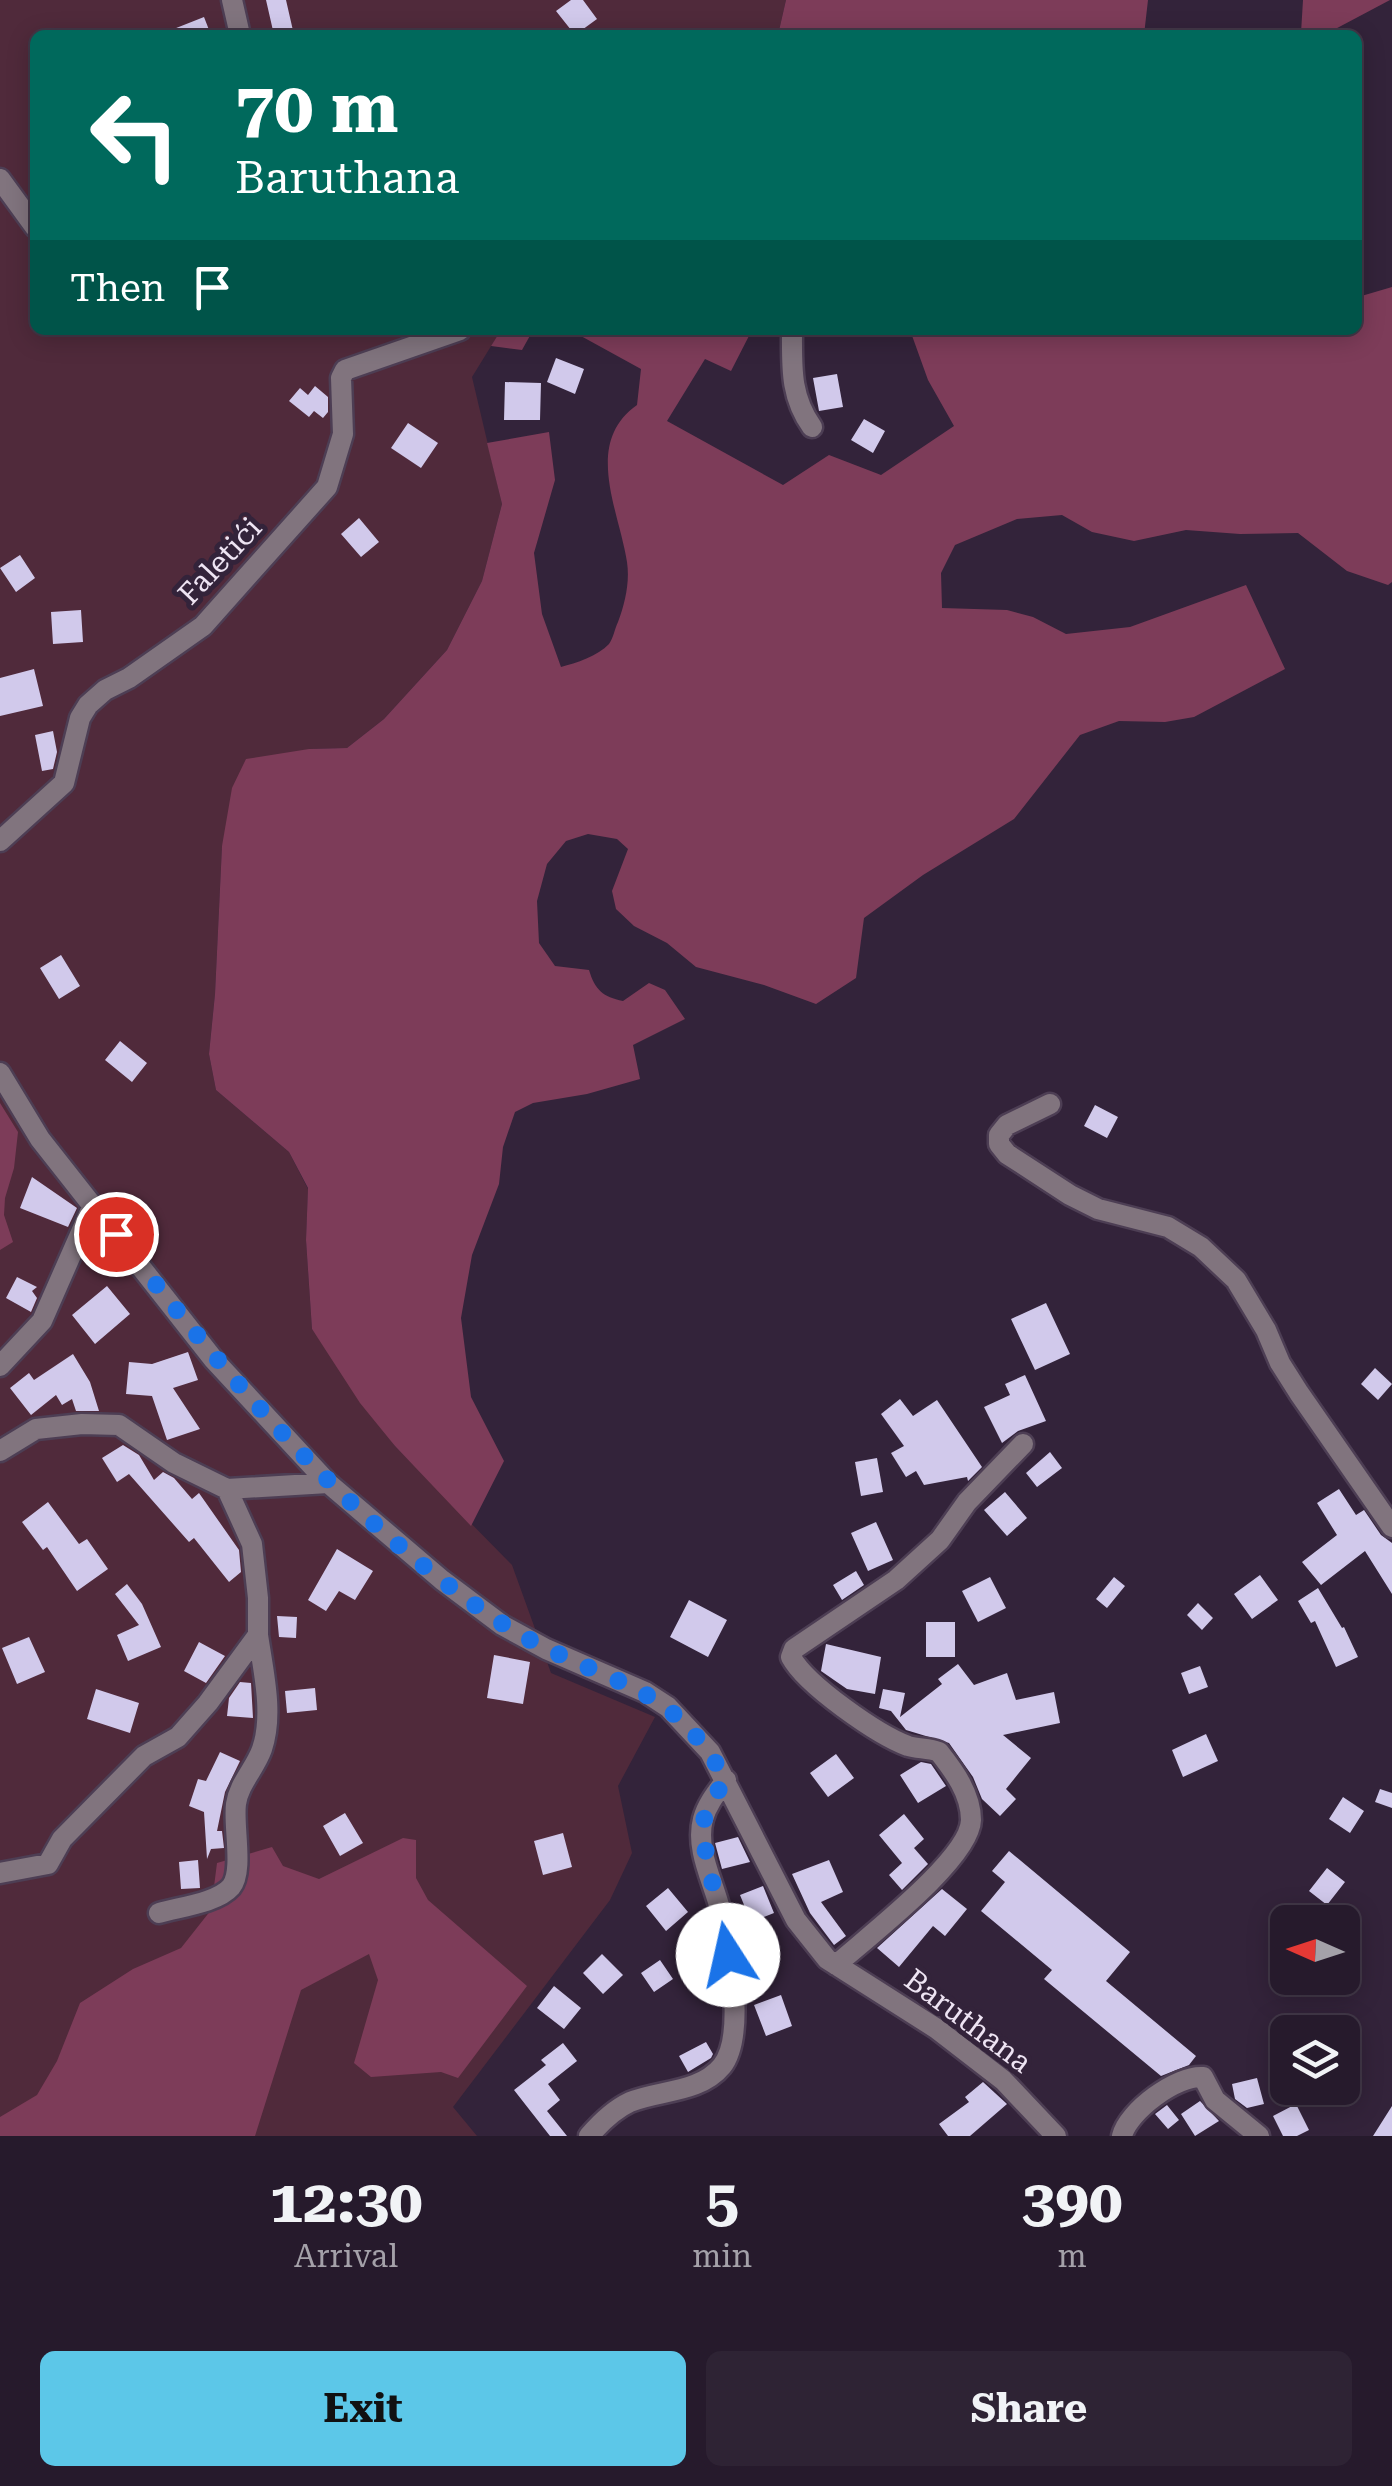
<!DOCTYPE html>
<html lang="en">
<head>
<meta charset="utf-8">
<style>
	:root { --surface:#261a2c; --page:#2e2334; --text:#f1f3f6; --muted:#a4a1a9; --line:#423848; --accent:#5cc7e8 }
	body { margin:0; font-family:"Roboto Serif",serif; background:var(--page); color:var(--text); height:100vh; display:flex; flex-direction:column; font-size:38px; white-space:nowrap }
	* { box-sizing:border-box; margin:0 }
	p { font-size:32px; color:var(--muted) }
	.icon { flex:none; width:55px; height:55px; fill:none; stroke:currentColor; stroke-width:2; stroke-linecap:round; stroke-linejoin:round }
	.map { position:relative; height:2136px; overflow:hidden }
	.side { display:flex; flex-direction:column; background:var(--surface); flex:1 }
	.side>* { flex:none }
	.top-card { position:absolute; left:30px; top:30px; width:1332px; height:305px; border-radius:15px; box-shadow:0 5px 25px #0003,0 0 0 2px var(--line); background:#00695c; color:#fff; overflow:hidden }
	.needle { width:65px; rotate:273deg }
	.tools { position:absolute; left:1270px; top:1905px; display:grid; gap:20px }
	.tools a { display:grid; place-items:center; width:90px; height:90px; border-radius:15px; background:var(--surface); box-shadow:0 5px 25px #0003,0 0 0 2px var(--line); font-size:50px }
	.pin { position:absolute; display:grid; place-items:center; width:85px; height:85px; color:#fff; margin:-42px; border:5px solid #fff; border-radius:50%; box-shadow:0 2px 10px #0007 }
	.me { position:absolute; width:110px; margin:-55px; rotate:350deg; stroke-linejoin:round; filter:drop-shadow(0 0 8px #0008) }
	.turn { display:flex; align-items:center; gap:35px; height:210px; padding:0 40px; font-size:45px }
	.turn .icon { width:130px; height:130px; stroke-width:2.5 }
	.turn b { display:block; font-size:70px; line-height:85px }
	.then { display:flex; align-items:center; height:95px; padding:0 40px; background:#0003; gap:20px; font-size:38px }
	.eta { display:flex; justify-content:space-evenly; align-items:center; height:170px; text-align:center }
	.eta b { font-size:60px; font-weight:700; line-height:70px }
	.button { display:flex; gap:20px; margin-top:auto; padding:20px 40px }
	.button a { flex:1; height:115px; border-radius:15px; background:var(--accent); color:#111; font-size:40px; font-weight:700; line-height:115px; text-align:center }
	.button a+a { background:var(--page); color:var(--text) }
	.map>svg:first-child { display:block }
	.green { fill:#502a3b }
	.forest { fill:#7d3c59 }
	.building { fill:#d1c9eb }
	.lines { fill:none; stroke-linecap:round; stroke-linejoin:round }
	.minor-casing { stroke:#4d3e54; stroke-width:25 }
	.minor { stroke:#81747e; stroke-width:20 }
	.route { stroke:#1a73e8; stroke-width:18; stroke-dasharray:0 32.4 }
	.labels { text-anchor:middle; stroke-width:10; stroke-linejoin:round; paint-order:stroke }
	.street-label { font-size:30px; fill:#eee4f3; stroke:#33233a }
</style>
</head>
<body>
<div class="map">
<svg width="1392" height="2136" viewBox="0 0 1392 2136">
	<rect width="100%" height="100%" fill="#33233a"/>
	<!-- green -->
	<path class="green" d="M0,0H786L778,35H35V330H501L472,377L502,504L482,581L447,650L384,719L347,748L309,749L222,846L215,994L209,1054L216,1090L289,1152L308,1189L306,1240L312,1329L395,1446L512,1565L551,1673L655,1717L618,1786L632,1853L610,1900L453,2107L477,2136H0Z"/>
	<!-- forest -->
	<path class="forest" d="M786,0H1148L1144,35H778Z
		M1303,0H1390L1324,35L1301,33Z
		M1392,287V582L1388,585L1347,571L1298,533L1240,534L1186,530L1134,541L1092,532L1062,515L1017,519L955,545L941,573L942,608L1007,610L1033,617L1066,634L1130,627L1246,585L1285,669L1194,717L1165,722L1119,721L1080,735L1014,819L923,875L864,918L856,978L816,1004L764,985L696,967L667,943L634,926L616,909L612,891L628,849L617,839L588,834L566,841L547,864L537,901L539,943L555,966L589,970C595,990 603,997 623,1001L649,983L665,990L685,1019L633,1045L640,1079L587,1094L533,1103L515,1112L503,1147L499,1184L472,1255L461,1318L471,1397L504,1461L471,1526L395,1446L360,1403L312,1329L306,1240L308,1188L289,1152L216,1090L209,1054L215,994L222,846L232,788L246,759L309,749L347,748L384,719L447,650L482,581L502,504L487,443L549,432L555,480L534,553L542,614L561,667C576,663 598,656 609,644C613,639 615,628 618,622C625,604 630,582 627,562C619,510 583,443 637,405L641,369L570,330H752L731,371L705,359L667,421L783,485L829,455L881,475L954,426L928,380L910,330H1358V297Z
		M501,330H550L532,332L522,350L491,346Z
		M0,1103L18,1132L14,1168L5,1198L4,1215L13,1242L0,1250Z
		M403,1838L416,1840V1878L428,1900L527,1986L458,2078L441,2072L371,2077L354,2063L378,1980L369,1954L301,1990L255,2136H0V2117L37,2095L57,2061L80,2003L133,1969L181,1948L211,1910L217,1863L272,1847L283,1866L319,1879Z"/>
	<!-- building -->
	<path class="building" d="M266,0H286L294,35H274Z
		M571,0H583L597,19L575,35L556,11Z
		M204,17L211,35H161V34Z
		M556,358L584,369L575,394L547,382Z
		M837,374L843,407L819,411L813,378Z
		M505,382L541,383L540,420H504Z
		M315,386L328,397V412L323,418L314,411L309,417L289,401L300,388L308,395Z
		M864,419L885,431L873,453L851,440Z
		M408,423L438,443L421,468L391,448Z
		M359,518L379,542L361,557L341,534Z
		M20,555L35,578L16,592L0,568Z
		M81,610L83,642L53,644L51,612Z
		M34,669L43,706L0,716V678Z
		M53,731L57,752L53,769L42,771L35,735Z
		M61,955L80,986L59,999L40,968Z
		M120,1041L147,1063L132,1082L105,1060Z
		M1095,1105L1118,1117L1107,1138L1084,1126Z
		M32,1177L77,1208L68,1227L20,1208Z
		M17,1277L37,1287L32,1291L37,1298L31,1312L6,1298Z
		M107,1286L130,1314L95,1344L72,1315Z
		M1046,1303L1070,1354L1035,1370L1011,1319Z
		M188,1352L198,1380L173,1388L200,1429L167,1440L152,1396L126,1394L129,1362L152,1364Z
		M73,1354L90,1382L99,1411H76L72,1399L62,1405L56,1395L31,1415L10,1388L29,1373L34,1380Z
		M1375,1368L1392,1384L1378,1400L1361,1384Z
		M1025,1375L1046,1421L1018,1431L1002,1443L984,1407L1010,1395L1005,1384Z
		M900,1399L913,1416L937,1400L982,1467L968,1481L967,1477L924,1485L916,1471L906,1477L891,1453L904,1446L881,1414Z
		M123,1445L139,1455L154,1480L163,1472L174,1478L192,1499L199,1493L239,1550L241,1572L229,1582L194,1538L189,1542L129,1474L117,1482L102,1458Z
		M1050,1452L1062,1468L1037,1487L1026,1473Z
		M877,1458L883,1492L861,1496L855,1462Z
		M1339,1489L1356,1515L1364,1510L1381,1535L1392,1543V1594L1365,1551L1321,1585L1302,1562L1337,1535L1317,1503Z
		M1005,1492L1027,1518L1007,1536L984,1510Z
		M48,1502L79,1544L87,1539L108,1569L77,1591L47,1547L43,1550L22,1522Z
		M876,1522L893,1560L868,1571L851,1533Z
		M337,1549L373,1571L355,1600L339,1591L326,1611L308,1600Z
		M856,1571L864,1585L842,1600L833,1585Z
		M1260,1575L1278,1600L1252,1619L1234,1594Z
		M990,1577L1006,1608L978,1622L962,1591Z
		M1114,1577L1125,1586L1107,1608L1096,1599Z
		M127,1584L142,1604L161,1647L128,1661L117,1635L139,1625L115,1594Z
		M1318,1588L1342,1628L1344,1627L1358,1657L1336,1667L1315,1621L1311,1623L1298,1601Z
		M689,1600L727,1620L708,1657L670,1637Z
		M1198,1603L1213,1618L1202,1630L1187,1615Z
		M277,1616L297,1617L296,1638L279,1637Z
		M926,1622H955V1657H926Z
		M29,1637L45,1672L17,1684L2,1648Z
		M199,1642L225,1656L206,1683L184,1671Z
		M826,1644L881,1657L875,1694L847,1689L821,1671Z
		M494,1655L530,1662L523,1704L487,1698Z
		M958,1664L974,1685L1007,1673L1016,1700L1054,1692L1060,1723L1003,1735L1031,1758L1006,1789L1016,1799L1000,1816L982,1799L973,1777L949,1743L906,1730L891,1711L879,1708L883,1689L905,1693L900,1717L942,1684L938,1679Z
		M1200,1666L1208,1687L1189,1694L1181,1673Z
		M240,1682L251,1683L253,1718L227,1716L229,1698Z
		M315,1688L317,1710L287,1713L285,1691Z
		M96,1689L139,1703L130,1733L87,1719Z
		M1206,1734L1218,1761L1183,1777L1172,1750Z
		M220,1752L240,1761L225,1792L217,1831H222L224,1848L211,1849L207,1859L204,1812L189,1806L198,1779L206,1781Z
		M836,1754L854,1778L828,1797L810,1773Z
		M921,1762L931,1764L946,1786L918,1803L900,1775Z
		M1380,1789L1392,1793V1808L1375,1802Z
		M1343,1797L1364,1811L1350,1833L1329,1819Z
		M345,1813L363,1843L340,1856L323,1826Z
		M904,1814L924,1839L914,1848L928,1864L902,1890L889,1875L902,1863L879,1835Z
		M563,1833L572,1867L543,1875L534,1841Z
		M738,1837L750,1862L722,1869L715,1843Z
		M1009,1851L1130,1952L1106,1981L1196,2056L1189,2065L1161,2076L1044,1979L1052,1970L981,1911L1005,1882L992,1871Z
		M198,1860L200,1888L181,1889L179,1862Z
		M829,1860L843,1892L821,1902L846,1936L834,1945L810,1913L792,1874Z
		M1327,1868L1345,1882L1327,1905L1309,1891Z
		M763,1886L774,1913L751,1922L740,1895Z
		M668,1888L688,1912L666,1931L646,1906Z
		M942,1889L967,1909L945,1936L933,1926L899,1967L877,1948Z
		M602,1954L623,1975L603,1994L583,1973Z
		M660,1960L673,1979L654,1992L641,1973Z
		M554,1986L581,2008L564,2029L537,2008Z
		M781,1995L792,2026L766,2036L754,2005Z
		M706,2042L713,2054L711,2058L688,2072L679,2056Z
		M563,2043L577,2061L548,2084L560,2100L547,2111L567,2136H550L514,2090L546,2065L541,2060Z
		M1257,2078L1264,2104L1247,2108L1235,2099L1232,2084Z
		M983,2082L1007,2104L970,2136H948L939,2124L969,2102L965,2097Z
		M1200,2101L1219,2121L1195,2136L1181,2114Z
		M1296,2104L1309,2130L1297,2136H1283L1273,2116Z
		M1167,2105L1179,2120L1168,2129L1155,2114Z
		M1392,2106V2136H1373Z"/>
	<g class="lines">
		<!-- minor casing -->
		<g class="minor-casing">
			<path id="minor" d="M232,0L240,35
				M0,179L35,227
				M792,330C792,367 790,396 812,427
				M0,841L64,783L80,718L88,705L105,690L129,678L203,626L327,487L343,434L341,378L345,370L460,330
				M0,1073L40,1139L214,1360L328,1483L442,1580L502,1625L546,1649L645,1692L668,1707L710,1752L796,1920L827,1959L937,2029L1003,2080L1056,2136
				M1050,1104L1007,1125L999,1135V1144L1007,1154L1070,1195L1098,1209L1168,1227L1201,1247L1236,1280L1266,1330L1280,1363L1299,1393L1392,1527
				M0,1366L42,1321L93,1205
				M0,1451L36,1429L82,1424L119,1425L174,1463L227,1489L328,1483
				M0,1873L48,1864L62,1839L144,1756L178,1737L208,1703L258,1635V1598L252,1544L227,1489
				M159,1913C179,1907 217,1903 231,1887C244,1871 233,1826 236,1804C239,1783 255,1769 262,1749C274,1714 263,1670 258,1635
				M836,1965C866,1938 970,1859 971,1820C971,1794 954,1771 939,1752C929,1748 918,1749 908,1746C878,1735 806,1685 791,1657L794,1649L896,1580L940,1540L967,1502L1023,1444
				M589,2136C601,2122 613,2110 630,2102C659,2090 700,2093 722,2066C746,2036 730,1944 720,1909C713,1881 695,1849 703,1819C707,1804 717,1792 726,1780
				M1122,2136C1128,2111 1177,2075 1203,2077L1215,2100L1259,2136"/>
		</g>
		<!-- minor -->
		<use href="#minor" class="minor"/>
	</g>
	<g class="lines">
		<!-- route -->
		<path class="route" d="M116,1234C218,1363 312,1480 444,1582C477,1607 510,1631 546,1648C631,1690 675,1691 726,1780C713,1797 703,1812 702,1834L728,1955"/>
	</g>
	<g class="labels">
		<!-- street labels -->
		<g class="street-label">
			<text transform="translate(220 561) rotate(-47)" y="10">Faletići</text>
			<text transform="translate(968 2021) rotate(37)" y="10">Baruthana</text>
		</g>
	</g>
</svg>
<div class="tools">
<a><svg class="needle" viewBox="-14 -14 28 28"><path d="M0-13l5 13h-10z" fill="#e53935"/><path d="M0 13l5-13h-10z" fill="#a4a1a9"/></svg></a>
<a><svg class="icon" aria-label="layers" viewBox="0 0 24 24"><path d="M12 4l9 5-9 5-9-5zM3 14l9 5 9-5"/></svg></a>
</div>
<div class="pin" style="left:116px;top:1234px;background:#d93025"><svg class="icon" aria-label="arrive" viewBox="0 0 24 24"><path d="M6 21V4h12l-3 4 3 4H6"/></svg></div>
<svg class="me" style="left:728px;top:1955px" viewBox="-20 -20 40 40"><circle r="19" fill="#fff"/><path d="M0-13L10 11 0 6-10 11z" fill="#1a73e8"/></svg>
<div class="top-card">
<div class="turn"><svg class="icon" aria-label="left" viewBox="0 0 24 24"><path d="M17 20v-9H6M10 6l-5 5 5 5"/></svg><div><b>70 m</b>Baruthana</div></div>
<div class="then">Then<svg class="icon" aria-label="arrive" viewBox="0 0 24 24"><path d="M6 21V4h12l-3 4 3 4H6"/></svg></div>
</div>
</div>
<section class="side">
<div class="eta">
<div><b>12:30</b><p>Arrival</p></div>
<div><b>5</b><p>min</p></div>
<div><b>390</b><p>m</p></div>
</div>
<div class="button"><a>Exit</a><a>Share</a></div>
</section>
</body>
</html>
